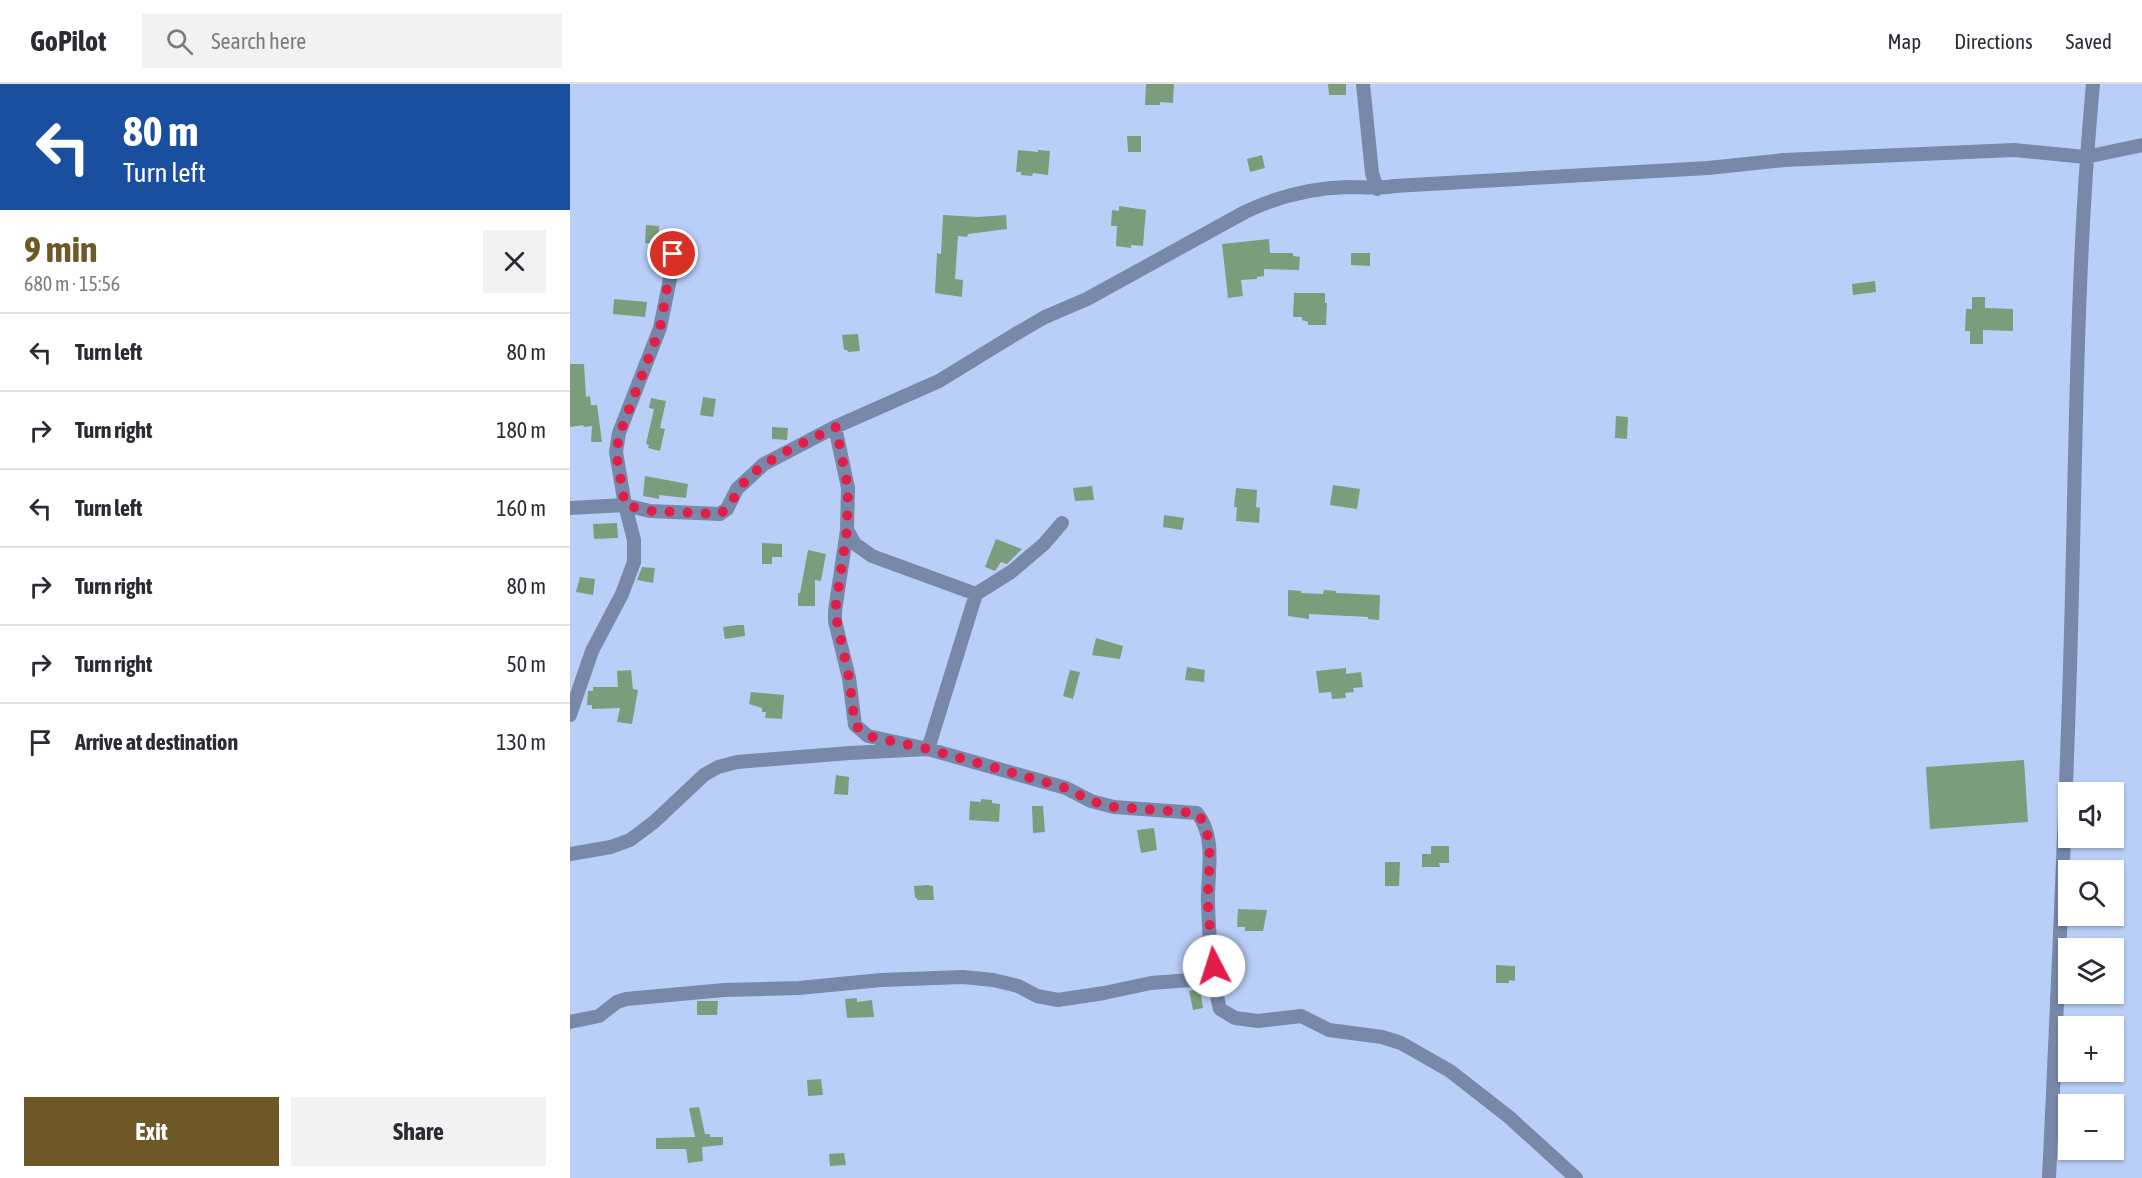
<!DOCTYPE html>
<html lang="en">
<head>
<meta charset="utf-8">
<style>
	:root { --surface:#fff; --page:#f2f2f3; --text:#2b2b33; --muted:#7c7c81; --line:#e1e1e2; --accent:#6f5828 }
	body { margin:0; font-family:"Asap Condensed",sans-serif; background:var(--page); color:var(--text); height:100vh; display:flex; flex-direction:column; font-size:22px; white-space:nowrap }
	* { box-sizing:border-box; margin:0 }
	p { font-size:20px; color:var(--muted) }
	.icon { flex:none; width:33px; height:33px; fill:none; stroke:currentColor; stroke-width:2; stroke-linecap:round; stroke-linejoin:round }
	.map { position:relative; flex:1; overflow:hidden }
	.panel { display:flex; flex-direction:column; background:var(--surface); width:570px }
	.panel>* { flex:none }
	.guide { background:#1a4fa0; color:#fff; overflow:hidden }
	.fabs { position:absolute; left:1488px; top:698px; display:grid; gap:12px }
	.fabs a { display:grid; place-items:center; width:66px; height:66px; border-radius:0px; background:var(--surface); box-shadow:0 2px 4px #0004; font-size:30px }
	.pin { position:absolute; display:grid; place-items:center; width:51px; height:51px; color:#fff; margin:-26px; border:3px solid #fff; border-radius:50%; box-shadow:0 2px 6px #0007 }
	.me { position:absolute; width:66px; margin:-33px; rotate:355deg; stroke-linejoin:round; filter:drop-shadow(0 0 4px #0008) }
	.turn { display:flex; align-items:center; gap:21px; height:126px; padding:0 24px; font-size:27px }
	.turn .icon { width:78px; height:78px; stroke-width:2.5 }
	.turn b { display:block; font-size:42px; line-height:51px }
	.round { display:grid; place-items:center; flex:none; width:63px; height:63px; border-radius:0px; background:var(--page) }
	.overview { display:flex; align-items:center; justify-content:space-between; height:102px; padding:0 24px }
	h1 { font-size:36px; font-weight:700; line-height:45px; color:var(--accent) }
	.cta { display:flex; gap:12px; margin-top:auto; padding:12px 24px }
	.cta a { flex:1; height:69px; border-radius:0px; background:var(--accent); color:#fff; font-size:24px; font-weight:700; line-height:69px; text-align:center }
	.cta a+a { background:var(--page); color:var(--text) }
	ul { padding:0; list-style:none }
	li { display:flex; align-items:center; gap:18px; height:78px; padding:0 24px; border-top:2px solid var(--line) }
	li div { flex:1 }
	li b { display:block; font-size:22px }
	li em { font-style:normal }
	header { display:flex; align-items:center; gap:36px; box-sizing:border-box; height:84px; padding:0 30px; background:var(--surface); border-bottom:2px solid var(--line) }
	header strong { font-size:28px }
	nav { display:flex; gap:33px; margin-inline-start:auto; font-size:21px }
	.search { width:420px; height:54px; background:var(--page); display:flex; align-items:center; gap:15px; box-sizing:border-box; padding:0 21px; border-radius:0px; color:var(--muted); font-size:22px }
	main { display:flex; flex:1; min-height:0 }
	.map>svg:first-child { display:block }
	.building { fill:#7c9d7b }
	.lines { fill:none; stroke-linecap:round; stroke-linejoin:round }
	.minor { stroke:#7888a8; stroke-width:14 }
	.route { stroke:#e11d48; stroke-width:10; stroke-dasharray:0 18 }
</style>
</head>
<body>
<header>
<strong>GoPilot</strong>
<div class="search"><svg class="icon" aria-label="search" viewBox="0 0 24 24"><circle cx="10" cy="10" r="6"/><path d="M15 15l6 6"/></svg>Search here</div>
<nav><a>Map</a><a>Directions</a><a>Saved</a></nav>
</header>
<main>
<section class="panel">
<div class="guide">
<div class="turn"><svg class="icon" aria-label="left" viewBox="0 0 24 24"><path d="M17 20v-9H6M10 6l-5 5 5 5"/></svg><div><b>80 m</b>Turn left</div></div>
</div>
<div class="overview"><div><h1>9 min</h1><p>680 m · 15:56</p></div><a class="round"><svg class="icon" aria-label="close" viewBox="0 0 24 24"><path d="M6 6l12 12M18 6L6 18"/></svg></a></div>
<ul>
<li><svg class="icon" aria-label="left" viewBox="0 0 24 24"><path d="M17 20v-9H6M10 6l-5 5 5 5"/></svg><div><b>Turn left</b></div><em>80 m</em></li>
<li><svg class="icon" aria-label="right" viewBox="0 0 24 24"><path d="M7 20v-9h11M14 6l5 5-5 5"/></svg><div><b>Turn right</b></div><em>180 m</em></li>
<li><svg class="icon" aria-label="left" viewBox="0 0 24 24"><path d="M17 20v-9H6M10 6l-5 5 5 5"/></svg><div><b>Turn left</b></div><em>160 m</em></li>
<li><svg class="icon" aria-label="right" viewBox="0 0 24 24"><path d="M7 20v-9h11M14 6l5 5-5 5"/></svg><div><b>Turn right</b></div><em>80 m</em></li>
<li><svg class="icon" aria-label="right" viewBox="0 0 24 24"><path d="M7 20v-9h11M14 6l5 5-5 5"/></svg><div><b>Turn right</b></div><em>50 m</em></li>
<li><svg class="icon" aria-label="arrive" viewBox="0 0 24 24"><path d="M6 21V4h12l-3 4 3 4H6"/></svg><div><b>Arrive at destination</b></div><em>130 m</em></li>
</ul>
<div class="cta"><a>Exit</a><a>Share</a></div>
</section>
<div class="map">
<svg width="1572" height="1094" viewBox="0 0 1572 1094">
	<rect width="100%" height="100%" fill="#bacff8"/>
	<!-- building -->
	<path class="building" d="M576,0H604L603,19L590,18V21H575Z
		M758,0H776V11H759Z
		M557,52H571V68H558Z
		M448,66L468,68V66L480,67L478,91L463,89L462,92L451,91V88H446Z
		M692,71L695,84L680,88L677,75Z
		M549,122L576,126L573,162L561,161V164L546,162L547,142H541L542,126L549,127Z
		M373,131L408,133L436,131L437,145L398,150L397,153L388,152L385,195L393,196L392,213L365,209L367,169L371,170Z
		M76,141L89,142L88,159H75Z
		M699,155L700,169H723V172L730,173L729,186L694,185V192L687,193V195L671,196L673,212L658,214L652,160Z
		M781,169H800V182L781,181Z
		M1305,197L1306,208L1283,211L1282,200Z
		M724,209H755V219H757L756,241H738V238L732,236V233H723Z
		M1402,213H1415V224L1443,225V247L1413,246V260H1400V247H1395L1396,225H1402Z
		M44,215L77,218L75,233L43,230Z
		M288,250L290,267L278,268L277,266H274L272,251Z
		M0,280H14L16,313L20,312L21,321H27L32,358H21L22,342L14,343L13,341L0,343Z
		M133,313L146,315L143,333L130,331Z
		M81,314L96,317L90,344L95,345L90,367L78,364L79,361L76,360L84,325L79,324Z
		M1046,332L1058,333L1057,355L1045,354Z
		M202,343L218,344L217,356L202,355Z
		M75,392L118,400L116,414L89,411V415L73,412Z
		M763,401L790,405L787,425L760,421Z
		M522,402L524,416L505,417L503,404Z
		M666,404L687,406L686,423L690,424L689,439L666,437L667,423H664Z
		M594,431L614,434L612,446L593,443Z
		M47,439L48,454L24,455L23,440Z
		M426,455L452,465L437,480L431,478L425,487L415,483Z
		M192,459L212,460V473H202V480H192Z
		M238,466L256,470L251,497L245,496V522H228V509H230Z
		M72,483L85,484L83,499L67,496Z
		M10,493L25,495L23,511L6,508Z
		M718,506L731,507V509L753,510L754,506L766,507V509L810,511L809,536L798,535V533L739,530V535L718,532Z
		M168,541H174L175,552L155,555L153,543Z
		M526,554L553,562L550,575L522,571Z
		M617,583L635,586L634,598L615,596Z
		M776,584V590L791,588L793,603L783,604L784,608L775,609L776,614L762,615L761,608L749,609L746,587Z
		M61,586L63,605L68,606L62,640L47,638L50,624L22,625V621H17L18,607H23V603H48L47,587Z
		M500,586L510,588L503,615L493,612Z
		M181,608L214,611L212,635L195,634L196,628H192V624L179,620Z
		M1454,676L1458,738L1360,745L1356,683Z
		M266,691L279,693L278,711L264,710Z
		M411,715L422,716V719L430,720L429,738L399,736L400,717L411,718Z
		M462,722H473L475,748L463,749Z
		M584,744L587,766L571,769L567,746Z
		M861,762H879V779H869L870,783H852V770H861Z
		M815,778H830L829,802H815Z
		M358,801L363,802L364,816H347V814H345L344,802Z
		M668,825L697,826L693,847H675V843H667Z
		M926,881L945,882V897L939,896V899H926Z
		M630,905L633,924L623,926L619,907Z
		M287,914V918L302,916L304,933L277,934L275,915Z
		M127,917H148L147,931H127Z
		M251,995L253,1011L238,1012L237,996Z
		M129,1023L135,1050H140V1053H153V1061L132,1063L133,1077L118,1079L116,1065H86V1054L125,1053L119,1024Z
		M274,1069L276,1081L260,1082L259,1070Z"/>
	<g class="lines">
		<!-- minor -->
		<path class="minor" d="M793,0L802,89L807,105
			M265,343L278,404L277,446L265,527V537L279,594L285,641L298,652L358,665L406,510L441,488L474,460L492,439
			M0,424L55,421L80,427L150,430L157,425L167,405L194,380L265,343L369,297L449,248L475,233L517,215L675,128C708,112 742,104 778,103C794,103 808,105 824,102L1138,84L1214,76L1444,66L1516,73L1572,61
			M277,446L285,460L302,472L406,510
			M0,631L22,567L52,510L64,478V456L55,421L46,368L49,349L90,244L102,185L105,156
			M0,770L41,763L60,756L84,738L134,691L148,683L167,678L280,669L358,665L496,704L521,717L544,723L627,729C647,754 637,789 638,819C639,849 642,896 650,925L665,934L688,937L731,932L759,946L812,953L831,959L880,987L939,1033L1006,1094
			M0,938L29,932L47,918L56,915L154,906L229,904L311,896L393,893L423,896L448,902L467,912L488,916L534,909L581,899L634,895L645,899
			M1479,1094C1487,924 1495,753 1500,583C1506,388 1505,194 1523,0"/>
	</g>
	<g class="lines">
		<!-- route -->
		<path class="route" d="M103,170L90,244L50,349L46,368L55,421L80,427L150,430C163,421 167,404 179,393C203,371 236,358 266,343L278,404L277,446L265,528L279,594L285,641L298,652L358,665L496,704L521,717L544,723L627,729C647,754 637,790 638,820C639,841 642,861 644,882"/>
	</g>
</svg>
<div class="fabs">
<a><svg class="icon" aria-label="sound" viewBox="0 0 24 24"><path d="M4 9h4l5-4v14l-5-4H4zM17 9q2 3 0 6"/></svg></a>
<a><svg class="icon" aria-label="search" viewBox="0 0 24 24"><circle cx="10" cy="10" r="6"/><path d="M15 15l6 6"/></svg></a>
<a><svg class="icon" aria-label="layers" viewBox="0 0 24 24"><path d="M12 4l9 5-9 5-9-5zM3 14l9 5 9-5"/></svg></a>
<a>+</a>
<a>−</a>
</div>
<div class="pin" style="left:103px;top:170px;background:#d93025"><svg class="icon" aria-label="arrive" viewBox="0 0 24 24"><path d="M6 21V4h12l-3 4 3 4H6"/></svg></div>
<svg class="me" style="left:644px;top:882px" viewBox="-20 -20 40 40"><circle r="19" fill="#fff"/><path d="M0-13L10 11 0 6-10 11z" fill="#e11d48"/></svg>
</div>
</main>
</body>
</html>
